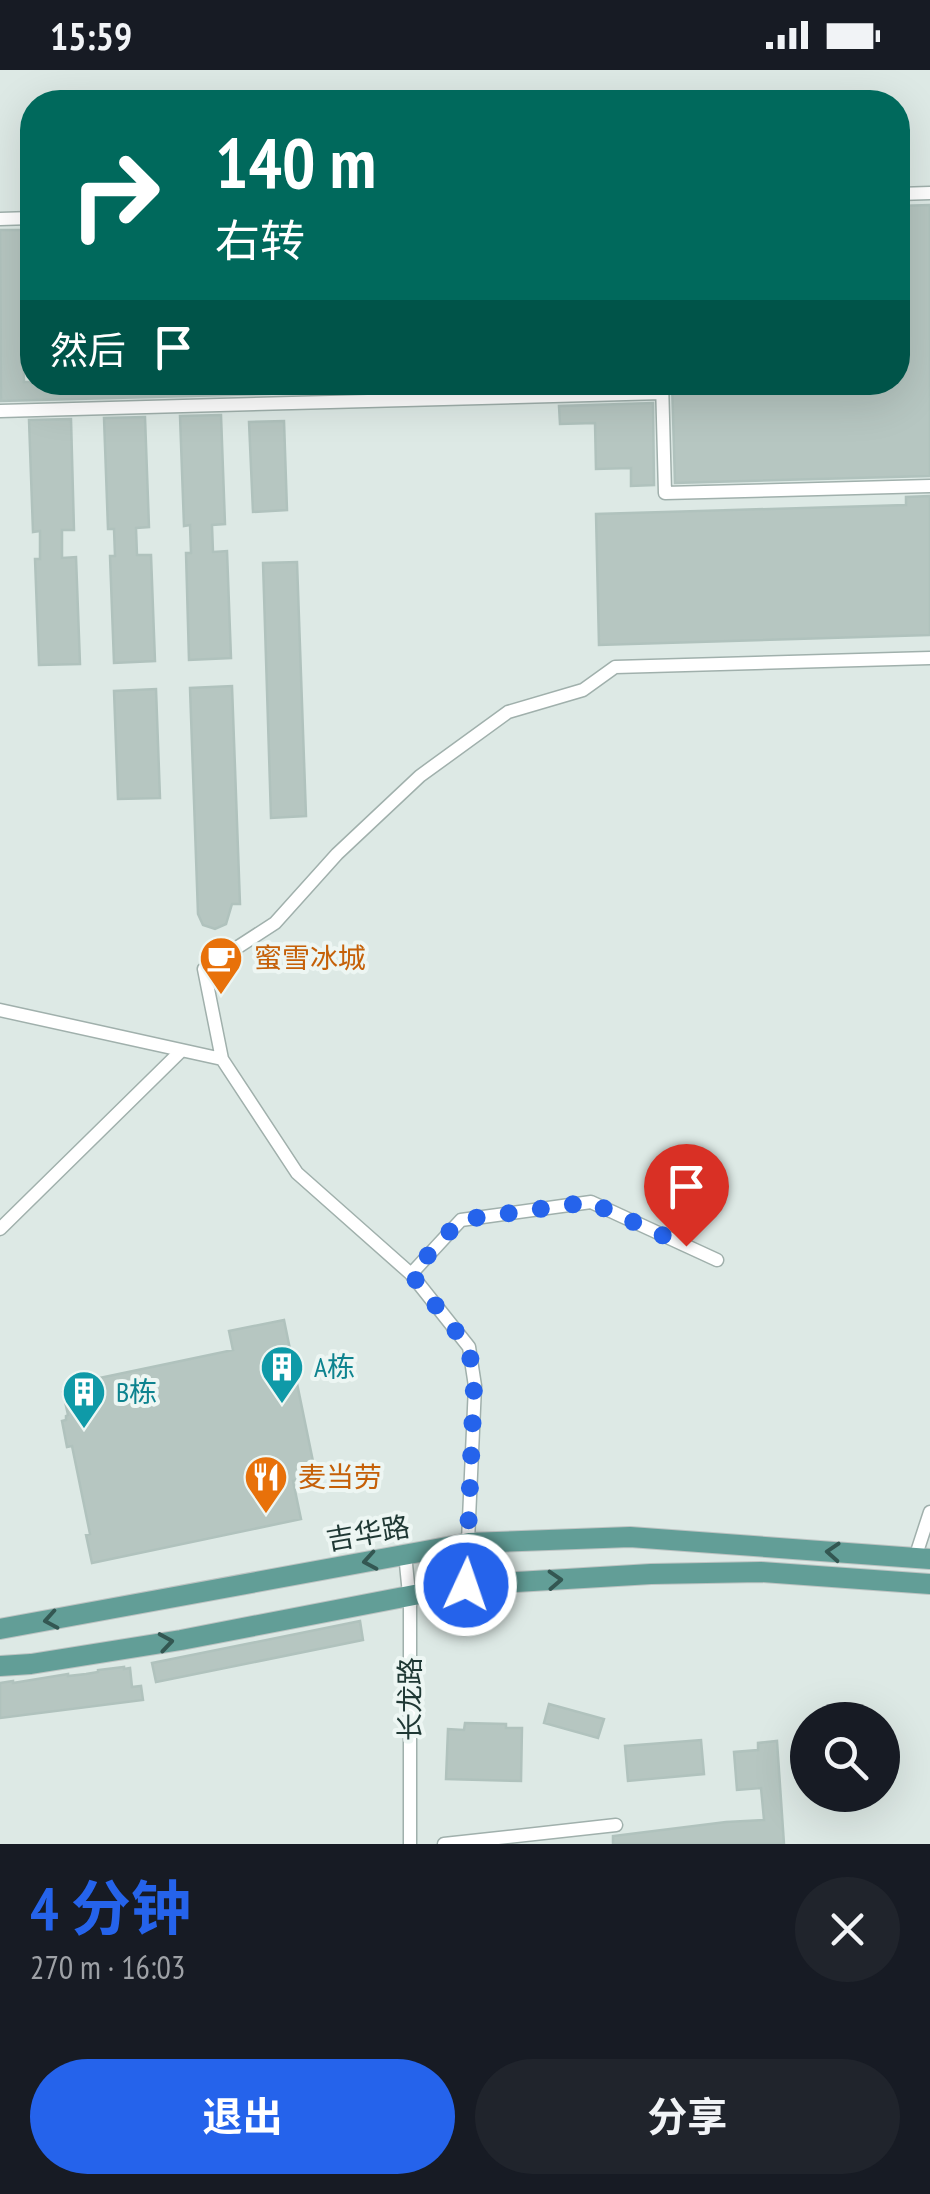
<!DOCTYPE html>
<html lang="zh">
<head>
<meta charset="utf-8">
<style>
	:root { --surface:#171b24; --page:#20242c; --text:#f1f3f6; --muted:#9ea1a6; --accent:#2563eb }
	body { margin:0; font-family:"PT Sans Narrow","Noto Sans SC",sans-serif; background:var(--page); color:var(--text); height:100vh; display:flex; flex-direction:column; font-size:38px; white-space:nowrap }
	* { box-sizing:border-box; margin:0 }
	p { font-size:32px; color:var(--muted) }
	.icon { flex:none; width:55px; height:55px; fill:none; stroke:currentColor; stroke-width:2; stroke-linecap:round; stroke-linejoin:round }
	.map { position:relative; height:1774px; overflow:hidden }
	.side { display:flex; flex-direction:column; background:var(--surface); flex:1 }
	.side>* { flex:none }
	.banner { position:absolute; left:20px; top:20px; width:890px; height:305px; border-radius:40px; box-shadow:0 10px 40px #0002; background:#00695c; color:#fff; overflow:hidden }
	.tools { position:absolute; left:790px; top:1632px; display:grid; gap:20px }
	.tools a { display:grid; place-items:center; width:110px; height:110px; border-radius:50%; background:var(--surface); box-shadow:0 10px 40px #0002; font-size:50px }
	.pin { position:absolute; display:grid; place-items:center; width:85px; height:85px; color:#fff; margin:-102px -42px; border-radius:50% 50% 50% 0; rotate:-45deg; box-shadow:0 0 10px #0007 }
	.pin .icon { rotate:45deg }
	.me { position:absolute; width:110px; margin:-55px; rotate:3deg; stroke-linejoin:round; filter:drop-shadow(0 0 8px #0008) }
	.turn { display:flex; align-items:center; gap:35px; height:210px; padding:0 30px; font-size:45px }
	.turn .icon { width:130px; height:130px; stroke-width:2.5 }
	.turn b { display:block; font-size:70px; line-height:85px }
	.then { display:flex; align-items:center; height:95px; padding:0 30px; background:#0003; gap:20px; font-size:38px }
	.round { display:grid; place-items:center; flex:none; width:105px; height:105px; border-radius:52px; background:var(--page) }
	.head { display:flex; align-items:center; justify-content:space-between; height:170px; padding:0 30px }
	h1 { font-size:60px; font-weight:700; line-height:75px; color:var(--accent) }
	.cta { display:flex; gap:20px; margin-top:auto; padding:20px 30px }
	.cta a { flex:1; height:115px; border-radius:60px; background:var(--accent); color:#fff; font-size:40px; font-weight:700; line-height:115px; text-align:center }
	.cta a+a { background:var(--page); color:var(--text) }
	.status { display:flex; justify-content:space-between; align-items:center; height:70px; padding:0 50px; background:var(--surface); direction:ltr }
	.status svg { height:28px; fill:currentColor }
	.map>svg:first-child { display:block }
	.building { fill:#b6c6c1; stroke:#b0c2bd; stroke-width:2.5 }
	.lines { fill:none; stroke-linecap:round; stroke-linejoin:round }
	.minor-casing { stroke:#a0b0ac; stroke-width:15 }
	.primary-casing { stroke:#bcc3c2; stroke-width:22 }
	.minor { stroke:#fff; stroke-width:12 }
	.primary { stroke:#629e97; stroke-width:20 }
	.oneway { stroke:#335752 }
	.route { stroke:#2563eb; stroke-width:18; stroke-dasharray:0 32.4 }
	.labels { text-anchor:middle; stroke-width:8; stroke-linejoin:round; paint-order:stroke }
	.food-label { font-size:28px; fill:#c56008; stroke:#edf6f3; text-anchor:start }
	.culture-label { font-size:28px; fill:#0d838f; stroke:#edf6f3; text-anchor:start }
	.street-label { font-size:28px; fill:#1f3834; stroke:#edf6f3 }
</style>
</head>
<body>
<div class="status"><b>15:59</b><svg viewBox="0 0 49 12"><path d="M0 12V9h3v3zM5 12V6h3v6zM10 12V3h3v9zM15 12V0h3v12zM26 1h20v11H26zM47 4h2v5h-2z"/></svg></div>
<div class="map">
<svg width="930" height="1774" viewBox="0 0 930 1774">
	<rect width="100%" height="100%" fill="#dde9e5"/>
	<!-- building -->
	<path class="building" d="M930,135V406L675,413L672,312H898V136Z
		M0,160H32V220H22L24,312H373V321L1,331Z
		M559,312H652V313L559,316Z
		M653,333L654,415L631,416V398L596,399L595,353L560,354L559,336Z
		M221,345L225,454L212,455L213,482L227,481L231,588L189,590L186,483H191L190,455L184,456L180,346Z
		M145,347L149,457L136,458L137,485H151L155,591L114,593L110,486H115L114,459H108L104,348Z
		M71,349L74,460H62V488L76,487L80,594L39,595L35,489H40V461L33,462L29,350Z
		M284,351L287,440L253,442L249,352Z
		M930,426V565L599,575L596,444L906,435V427Z
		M297,492L306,746L271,748L263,493Z
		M232,616L240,834H232L226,854L215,859L203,855L198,844L190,618Z
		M156,619L160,728L118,729L114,621Z
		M284,1250L316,1406L293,1411L301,1449L92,1493L86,1465L90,1464L72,1376L67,1377L62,1351L66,1350V1346L68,1345L63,1322L91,1316L90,1310L233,1280L229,1261Z
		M360,1551L363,1570L156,1612L152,1593Z
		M124,1597V1599L130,1598L132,1617L141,1616L143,1630L0,1648V1613L13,1611V1613L68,1604V1606L86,1604L98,1602V1600Z
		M549,1634L604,1649L598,1668L544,1653Z
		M465,1653L506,1654V1658H522L521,1711L446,1709L448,1659L464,1660Z
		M701,1670L704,1704L628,1711L625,1676Z
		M777,1671L784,1774H613V1766L726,1752L764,1750L761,1718L737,1720L734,1682L758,1680V1673Z"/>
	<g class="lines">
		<!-- minor casing -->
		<g class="minor-casing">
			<path id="minor" d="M898,124L930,123
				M0,149L32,148
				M662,312L665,423L930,416
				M0,341L662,323
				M0,940L222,989
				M0,1159L181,981
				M411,1204L461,1150L591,1132L717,1190
				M405,1484L410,1534V1774
				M915,1488L930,1442
				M466,1515L475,1316L469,1277L411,1204L297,1103L222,989L204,899L275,853L337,784L420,706L508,642L583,620L615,597L930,588
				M444,1774L616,1755"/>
		</g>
		<!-- primary casing -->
		<g class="primary-casing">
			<path id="primary" d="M0,1559L469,1473L630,1467L930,1489
				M0,1596L31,1594L181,1570L466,1515L651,1504L761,1502L930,1514"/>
		</g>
		<!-- minor -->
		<use href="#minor" class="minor"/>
		<!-- primary -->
		<use href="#primary" class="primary"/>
	</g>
	<!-- one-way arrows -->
	<defs><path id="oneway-chevron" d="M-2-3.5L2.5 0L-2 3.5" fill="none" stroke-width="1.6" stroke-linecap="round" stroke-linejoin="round" transform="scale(2.5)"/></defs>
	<g class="oneway">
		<use href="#oneway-chevron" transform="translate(833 1482) rotate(-176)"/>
		<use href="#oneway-chevron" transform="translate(370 1491) rotate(170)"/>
		<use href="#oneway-chevron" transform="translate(555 1510) rotate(-3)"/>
		<use href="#oneway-chevron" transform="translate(51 1550) rotate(170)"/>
		<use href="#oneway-chevron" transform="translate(166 1572) rotate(-9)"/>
	</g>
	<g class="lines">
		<!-- route -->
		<path class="route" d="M466,1515L474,1316L469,1278L411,1204L460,1150L590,1132L686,1176"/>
	</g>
	<!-- icons -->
	<defs>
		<g id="cafe-pin" transform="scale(2.25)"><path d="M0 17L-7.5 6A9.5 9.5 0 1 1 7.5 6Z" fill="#e8710a" stroke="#edf6f3"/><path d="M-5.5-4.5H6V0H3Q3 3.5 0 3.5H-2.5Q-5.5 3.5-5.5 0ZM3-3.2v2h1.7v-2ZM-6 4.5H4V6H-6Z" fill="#fff"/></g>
		<g id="building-pin" transform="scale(2.25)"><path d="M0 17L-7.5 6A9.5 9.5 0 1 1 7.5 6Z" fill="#0f9aa8" stroke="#edf6f3"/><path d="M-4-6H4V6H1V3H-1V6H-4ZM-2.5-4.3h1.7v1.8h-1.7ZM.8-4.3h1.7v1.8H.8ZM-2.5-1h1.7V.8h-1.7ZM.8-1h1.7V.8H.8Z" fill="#fff"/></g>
		<g id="restaurant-pin" transform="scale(2.25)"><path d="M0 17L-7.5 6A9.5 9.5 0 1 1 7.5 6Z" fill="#e8710a" stroke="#edf6f3"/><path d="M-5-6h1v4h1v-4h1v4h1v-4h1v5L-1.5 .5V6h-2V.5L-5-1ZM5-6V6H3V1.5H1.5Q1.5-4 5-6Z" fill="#fff"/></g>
	</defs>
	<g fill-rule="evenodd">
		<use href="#cafe-pin" x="221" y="888"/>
		<use href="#building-pin" x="282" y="1297"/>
		<use href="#building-pin" x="84" y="1322"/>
		<use href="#restaurant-pin" x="266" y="1407"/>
	</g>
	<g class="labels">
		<!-- food labels -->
		<g class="food-label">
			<text x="254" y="898">蜜雪冰城</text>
			<text x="298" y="1417">麦当劳</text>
		</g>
		<!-- culture labels -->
		<g class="culture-label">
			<text x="314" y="1307">A栋</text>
			<text x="116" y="1332">B栋</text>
		</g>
		<!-- street labels -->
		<g class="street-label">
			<text transform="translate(368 1463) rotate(-10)" y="10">吉华路</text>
			<text transform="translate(410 1629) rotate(-90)" y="10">长龙路</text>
		</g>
	</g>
</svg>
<div class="tools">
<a><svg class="icon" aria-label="search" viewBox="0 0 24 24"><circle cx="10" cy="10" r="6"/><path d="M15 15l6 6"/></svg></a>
</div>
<div class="pin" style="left:686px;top:1176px;background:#d93025"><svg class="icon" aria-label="arrive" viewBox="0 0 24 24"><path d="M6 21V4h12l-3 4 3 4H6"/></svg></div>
<svg class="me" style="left:466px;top:1515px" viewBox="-20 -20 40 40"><circle r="17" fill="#2563eb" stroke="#fff" stroke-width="3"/><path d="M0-11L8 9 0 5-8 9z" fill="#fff"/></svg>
<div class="banner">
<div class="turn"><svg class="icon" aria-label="right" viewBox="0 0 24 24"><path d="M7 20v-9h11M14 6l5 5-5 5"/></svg><div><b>140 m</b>右转</div></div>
<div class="then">然后<svg class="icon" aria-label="arrive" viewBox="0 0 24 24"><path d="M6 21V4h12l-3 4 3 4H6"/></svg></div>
</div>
</div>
<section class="side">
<div class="head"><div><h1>4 分钟</h1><p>270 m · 16:03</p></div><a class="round"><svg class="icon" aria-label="close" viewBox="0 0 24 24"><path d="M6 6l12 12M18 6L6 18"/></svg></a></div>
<div class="cta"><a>退出</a><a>分享</a></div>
</section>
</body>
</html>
